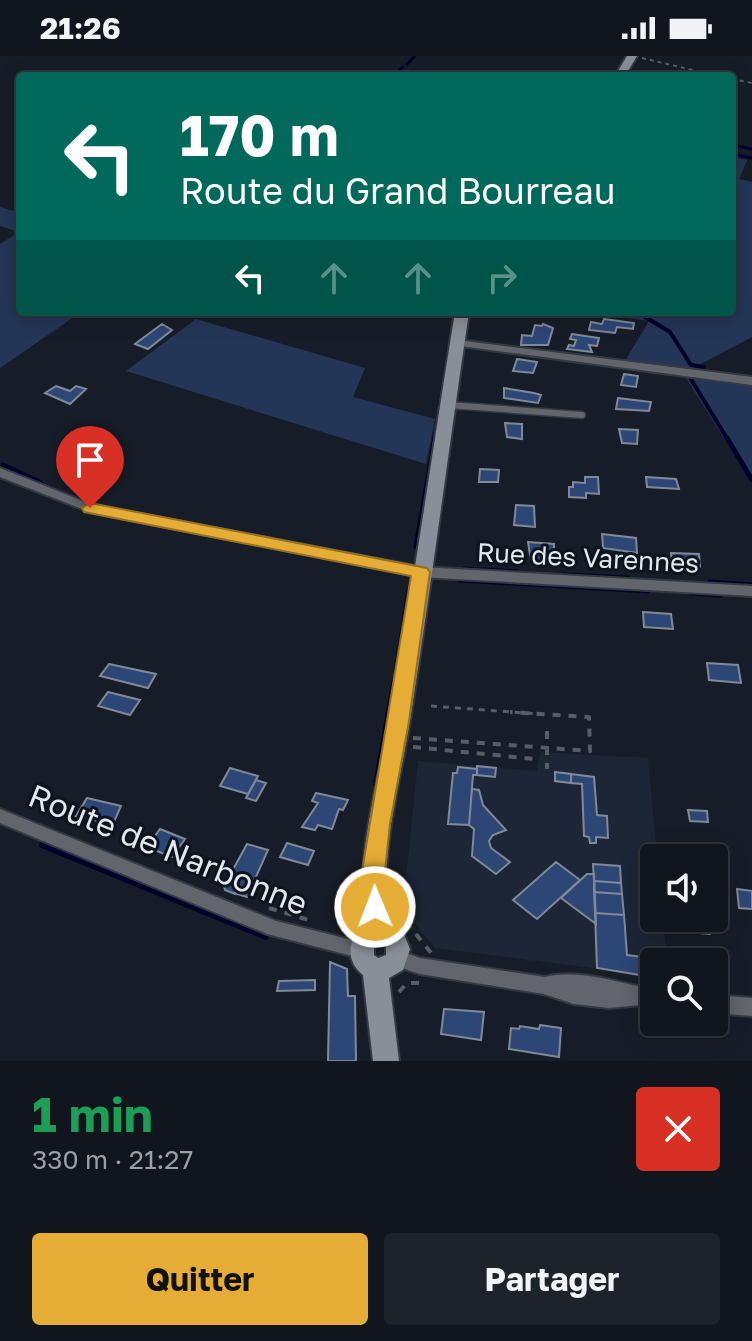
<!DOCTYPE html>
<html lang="fr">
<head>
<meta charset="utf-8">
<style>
	:root { --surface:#11161e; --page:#1e232b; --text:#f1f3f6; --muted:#9c9fa4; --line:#30353c; --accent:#e5ad35 }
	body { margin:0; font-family:"Golos Text",sans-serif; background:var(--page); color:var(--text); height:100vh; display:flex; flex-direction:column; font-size:30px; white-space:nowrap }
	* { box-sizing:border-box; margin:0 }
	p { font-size:26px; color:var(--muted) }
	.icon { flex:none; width:44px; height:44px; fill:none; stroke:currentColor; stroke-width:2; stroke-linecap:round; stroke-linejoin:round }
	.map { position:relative; height:1005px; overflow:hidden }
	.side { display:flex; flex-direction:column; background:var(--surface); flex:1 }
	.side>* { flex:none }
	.banner { position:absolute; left:16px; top:16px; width:720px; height:244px; border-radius:8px; box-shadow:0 4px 20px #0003,0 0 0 2px var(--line); background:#00695c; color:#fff; overflow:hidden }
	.tools { position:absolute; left:640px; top:788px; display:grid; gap:16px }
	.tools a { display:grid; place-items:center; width:88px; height:88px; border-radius:8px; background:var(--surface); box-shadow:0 4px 20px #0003,0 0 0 2px var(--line); font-size:40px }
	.pin { position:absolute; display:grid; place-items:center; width:68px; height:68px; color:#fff; margin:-82px -34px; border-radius:50% 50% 50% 0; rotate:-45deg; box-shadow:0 0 8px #0007 }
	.pin .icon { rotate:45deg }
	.me { position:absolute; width:88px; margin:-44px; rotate:359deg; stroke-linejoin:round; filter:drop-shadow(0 0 6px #0008) }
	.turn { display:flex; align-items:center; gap:28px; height:168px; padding:0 32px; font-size:36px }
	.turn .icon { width:104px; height:104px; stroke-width:2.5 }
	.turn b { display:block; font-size:56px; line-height:68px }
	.lanes { display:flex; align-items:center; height:76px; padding:0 32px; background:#0003; justify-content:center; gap:40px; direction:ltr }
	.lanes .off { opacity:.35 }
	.round { display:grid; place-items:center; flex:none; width:84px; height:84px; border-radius:8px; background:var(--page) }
	.overview { display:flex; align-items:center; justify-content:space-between; height:136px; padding:0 32px }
	h1 { font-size:48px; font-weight:700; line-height:60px; color:#1e9e55 }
	.button { display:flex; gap:16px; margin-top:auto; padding:16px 32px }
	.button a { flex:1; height:92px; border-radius:8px; background:var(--accent); color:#111; font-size:32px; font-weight:700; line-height:92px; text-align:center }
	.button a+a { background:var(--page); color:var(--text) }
	.status { display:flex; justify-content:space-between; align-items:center; height:56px; padding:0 40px; background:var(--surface); direction:ltr }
	.status svg { height:22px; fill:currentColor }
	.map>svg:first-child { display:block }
	.built { fill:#1d2636 }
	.green { fill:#243657 }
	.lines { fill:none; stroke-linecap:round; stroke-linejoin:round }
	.stream-far3 { stroke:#00022b; stroke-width:3 }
	.stream-far2 { stroke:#00022b; stroke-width:4 }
	.stream-far1 { stroke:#00022b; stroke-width:5 }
	.stream { stroke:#00022b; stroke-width:6 }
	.building { fill:#2c4676; stroke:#818997; stroke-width:2 }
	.lane-casing { stroke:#343944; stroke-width:9 }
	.street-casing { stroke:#343944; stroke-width:4 }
	.secondary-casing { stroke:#343944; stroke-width:4 }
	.path-far2 { stroke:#575d67; stroke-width:2; stroke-dasharray:4 4; stroke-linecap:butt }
	.path-far1 { stroke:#575d67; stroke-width:3; stroke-dasharray:6 6; stroke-linecap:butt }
	.path { stroke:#575d67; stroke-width:4; stroke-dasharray:8 8; stroke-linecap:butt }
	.lane { stroke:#62656b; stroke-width:6 }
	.street { fill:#62656b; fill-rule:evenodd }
	.secondary { fill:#898f98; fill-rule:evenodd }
	.route { fill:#e5ad35; stroke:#957022; stroke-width:2 }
	.labels { text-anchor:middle; stroke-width:6; stroke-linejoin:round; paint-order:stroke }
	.street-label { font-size:26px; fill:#e3e8ef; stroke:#0e141e }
	.near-street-label { font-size:32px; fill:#e3e8ef; stroke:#0e141e }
</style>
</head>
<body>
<div class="status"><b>21:26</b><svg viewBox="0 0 49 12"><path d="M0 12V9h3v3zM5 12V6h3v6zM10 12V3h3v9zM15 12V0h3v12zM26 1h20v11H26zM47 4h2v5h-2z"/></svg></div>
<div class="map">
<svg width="752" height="1005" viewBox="0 0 752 1005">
	<rect width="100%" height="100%" fill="#171d28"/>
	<!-- built -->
	<path class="built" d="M540,696L648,702L657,802H654V862H663L667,906H654V920L435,892L403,853L418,705L537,715Z"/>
	<!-- green -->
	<path class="green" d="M732,101L747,104L739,123L752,126V281L684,317L752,325V427L683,317L622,310L649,265L584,256H732Z
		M0,151L20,157V256H81L0,312V188L19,176L0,170Z
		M196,263L365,312L353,341L435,363L426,408L126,315Z"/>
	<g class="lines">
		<!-- stream-far3 -->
		<path class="stream-far3" d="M407,8L415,0
			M393,20L403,11
			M732,89L752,93
			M732,98L752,102"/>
		<!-- stream-far2 -->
		<path class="stream-far2" d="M637,256L670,276L691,309L704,311
			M689,320L728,384
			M440,349L449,292
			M434,384L436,375"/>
		<!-- stream-far1 -->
		<path class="stream-far1" d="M727,382L752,424
			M3,409L40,426
			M416,491L435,382
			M464,513L517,516
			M562,519L628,522
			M459,524L648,535
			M710,526L752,529
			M691,537L721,539
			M396,616L409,535
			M388,658L394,626"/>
		<!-- stream -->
		<path class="stream" d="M376,729L389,656
			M42,789L266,881"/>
	</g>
	<!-- building -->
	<path class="building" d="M604,263L634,267L633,273L617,271L615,277L589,274L591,266L602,268Z
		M162,268L172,274L148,293L135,288Z
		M543,268L553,272L548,289H521L522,279L532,280L535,269L542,270Z
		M572,278L599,282L597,290L589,289L592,296L567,293L569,289L574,290L576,284L570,283Z
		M517,303L537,306L533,317L513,315Z
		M624,318L638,320L636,331L621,329Z
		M56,330L70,335L76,330L86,333L70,348L45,337Z
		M504,332L534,337L541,339L538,347L504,342Z
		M618,342L651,346L649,355L616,353Z
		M505,367L522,368V383L507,381Z
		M619,373L638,374L637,388L622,387Z
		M480,413L499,414L498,426H479Z
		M585,421H598L599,438L586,437V442L569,441V431H573V426L585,427Z
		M646,421L676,423L679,433L647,431Z
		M516,449L534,450L535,471L514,469Z
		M602,478L636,482L637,497L603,492Z
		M528,486L554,488V507L531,505Z
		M671,497L699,498L700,511L672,510Z
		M643,556L671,558L673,573L644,571Z
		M707,607L738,609L741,627L709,624Z
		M109,608L156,618L148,632L100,620Z
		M108,636L140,644L130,659L98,650Z
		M477,710L496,712L495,721L477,719Z
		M458,711L477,713V719H473L469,769L448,768L453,717H457Z
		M230,712L258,720L248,738L220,730Z
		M555,716L571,718V727L555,725Z
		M571,718L594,721L597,759L607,760L608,782L596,781V787H590L589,781L584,780L582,728L571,727Z
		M256,724L266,727L256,745L246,742Z
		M472,733L479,734L483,749L506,774L493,779L489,785L491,792L510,806L496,818L472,800L474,773L469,769Z
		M316,737L348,744L343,754L339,753L332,773L318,769L315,774L302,771L318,747L312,745Z
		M87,742L121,750L113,768L76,760Z
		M688,754L707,755L708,766L690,765Z
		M160,773L185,783L172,801L147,791Z
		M287,787L314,795L308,809L280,801Z
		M247,788L268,794L247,841L237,838L236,834L235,838L225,834L224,830Z
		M556,806L580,824L537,863L513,844Z
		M593,808L620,810L621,827L594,825Z
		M587,818H594L596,868L561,842Z
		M594,825L621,827L622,838L594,836Z
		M737,833L752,835V853L739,852Z
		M594,836L622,838L624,859L595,857Z
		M714,855L719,856L721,873L709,872L710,878L686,876V870L671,869L670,862H714Z
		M595,857L624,859L627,899L651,902L652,921L597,912Z
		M330,906L347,913L348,940H355L356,1005H328Z
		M315,924V934L277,935L279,925Z
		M444,953L484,956L481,984L441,978Z
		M540,969L561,972L559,1001L509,993L511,972L519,973L520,970L539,973Z"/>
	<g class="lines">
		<!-- lane casing -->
		<g class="lane-casing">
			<path id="lane" d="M449,349L582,359"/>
		</g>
		<!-- street casing -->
		<g class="street-casing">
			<path id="street" d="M457,284L752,321V329L453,289V285Z
				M0,412L93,449L421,511L752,530V540L421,521L90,456L0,421Z
				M0,753L276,865L360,886L367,888L369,894L367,900L360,902L267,878L0,767Z
				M397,894L420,902L545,921C580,912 619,928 654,933V951L640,949L609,952L574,948L544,938L420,918L390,908L387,902L390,896Z
				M714,939L752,942V960L714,957Z"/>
		</g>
		<!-- secondary casing -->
		<g class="secondary-casing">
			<path id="secondary" d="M627,0H637L625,20H615Z
				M455,256H469C449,390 432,524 411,658C400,729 378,797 389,868L403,876L410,893L403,914L389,922L399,1005H373L363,919C346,906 346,883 365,871C355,798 378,730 390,660C414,526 433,391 455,256ZM382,887L386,891V899L378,902L374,899V891Z"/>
		</g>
		<!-- path-far2 -->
		<path class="path-far2" d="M642,2L718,20
			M732,23L752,27"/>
		<!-- path-far1 -->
		<path class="path-far1" d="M431,650L539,658"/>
		<!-- path -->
		<path class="path" d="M547,675V713
			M413,682L590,695L589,661L510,656
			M413,691L535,703
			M269,852L312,865
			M396,853L431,897
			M399,936L407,927H420"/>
		<!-- lane -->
		<use href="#lane" class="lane"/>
		<!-- street -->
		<use href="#street" class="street"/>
		<!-- secondary -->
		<use href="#secondary" class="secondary"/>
	</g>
	<!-- route -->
	<path class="route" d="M90,447L427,512L430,516L409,665L390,768L385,815L387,851L383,858L375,861L366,858L363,851L362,815L411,520L84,456L82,452Z"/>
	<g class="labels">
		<!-- street labels -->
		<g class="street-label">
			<text transform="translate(588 502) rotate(3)" y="9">Rue des Varennes</text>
		</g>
		<!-- near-street labels -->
		<g class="near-street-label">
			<text transform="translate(168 794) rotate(22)" y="11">Route de Narbonne</text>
		</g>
	</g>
</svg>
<div class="tools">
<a><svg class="icon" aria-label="sound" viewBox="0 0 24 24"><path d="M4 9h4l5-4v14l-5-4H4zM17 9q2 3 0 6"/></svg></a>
<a><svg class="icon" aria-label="search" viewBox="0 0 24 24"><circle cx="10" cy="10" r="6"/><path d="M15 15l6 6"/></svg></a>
</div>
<div class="pin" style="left:90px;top:452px;background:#d93025"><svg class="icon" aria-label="arrive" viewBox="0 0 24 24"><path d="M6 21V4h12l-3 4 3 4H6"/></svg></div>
<svg class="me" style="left:375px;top:851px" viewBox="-20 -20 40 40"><circle r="17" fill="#e5ad35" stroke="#fff" stroke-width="3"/><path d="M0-11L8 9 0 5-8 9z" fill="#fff"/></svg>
<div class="banner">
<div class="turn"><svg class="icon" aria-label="left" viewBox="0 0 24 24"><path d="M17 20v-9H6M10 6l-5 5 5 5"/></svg><div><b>170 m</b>Route du Grand Bourreau</div></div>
<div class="lanes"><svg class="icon" aria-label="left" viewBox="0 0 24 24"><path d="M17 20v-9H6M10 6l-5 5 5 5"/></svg><svg class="icon off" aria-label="ahead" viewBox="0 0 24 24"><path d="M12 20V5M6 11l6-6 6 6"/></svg><svg class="icon off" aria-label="ahead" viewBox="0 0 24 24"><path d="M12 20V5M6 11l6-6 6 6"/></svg><svg class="icon off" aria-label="right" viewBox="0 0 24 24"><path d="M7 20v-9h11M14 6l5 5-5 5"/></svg></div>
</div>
</div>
<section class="side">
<div class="overview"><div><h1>1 min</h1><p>330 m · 21:27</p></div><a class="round" style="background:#d93025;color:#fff"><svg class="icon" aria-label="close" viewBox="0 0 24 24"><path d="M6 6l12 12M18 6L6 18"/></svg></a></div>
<div class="button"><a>Quitter</a><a>Partager</a></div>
</section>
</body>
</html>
